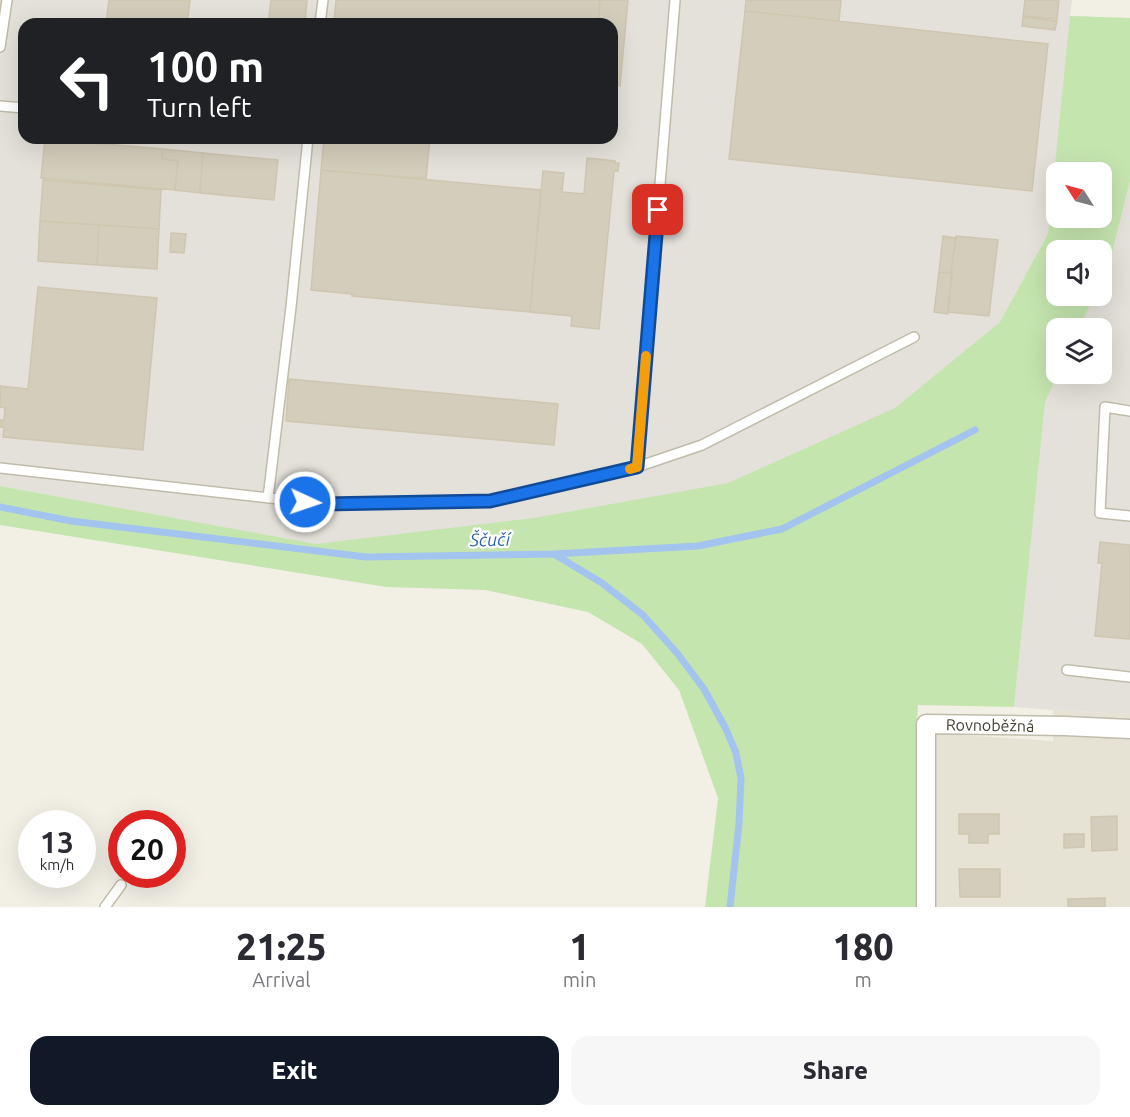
<!DOCTYPE html>
<html lang="en">
<head>
<meta charset="utf-8">
<style>
	:root { --surface:#fff; --page:#f7f7f7; --text:#2b2b33; --muted:#7c7c81; --accent:#111827 }
	body { margin:0; font-family:Ubuntu,sans-serif; background:var(--page); color:var(--text); height:100vh; display:flex; flex-direction:column; font-size:22px; white-space:nowrap }
	* { box-sizing:border-box; margin:0 }
	p { font-size:20px; color:var(--muted) }
	.icon { flex:none; width:33px; height:33px; fill:none; stroke:currentColor; stroke-width:2; stroke-linecap:round; stroke-linejoin:round }
	.map { position:relative; height:907px; overflow:hidden }
	.drawer { display:flex; flex-direction:column; background:var(--surface); flex:1 }
	.drawer>* { flex:none }
	.guide { position:absolute; left:18px; top:18px; width:600px; height:126px; border-radius:18px; box-shadow:0 6px 24px #0002; background:#202124; color:#fff; overflow:hidden }
	.needle { width:39px; rotate:306deg }
	.tools { position:absolute; left:1046px; top:162px; display:grid; gap:12px }
	.tools a { display:grid; place-items:center; width:66px; height:66px; border-radius:12px; background:var(--surface); box-shadow:0 6px 24px #0002; font-size:30px }
	.speed { position:absolute; left:18px; top:810px; display:flex; gap:12px; font-size:30px; font-weight:700; text-align:center }
	.speed>* { display:grid; place-content:center; width:78px; height:78px; border-radius:50%; background:var(--surface); box-shadow:0 6px 24px #0002; line-height:1 }
	.speed small { font-size:15px; font-weight:400 }
	.speed .limit { border:9px solid #d22; background:#fff; color:#111 }
	.pin { position:absolute; display:grid; place-items:center; width:51px; height:51px; color:#fff; margin:-26px; border-radius:12px; box-shadow:0 3px 9px #0006 }
	.me { position:absolute; width:66px; margin:-33px; rotate:93deg; stroke-linejoin:round; filter:drop-shadow(0 0 4px #0008) }
	.turn { display:flex; align-items:center; gap:21px; height:126px; padding:0 30px; font-size:27px }
	.turn .icon { width:78px; height:78px; stroke-width:2.5 }
	.turn b { display:block; font-size:42px; line-height:51px }
	.eta { display:flex; justify-content:space-evenly; align-items:center; height:102px; text-align:center }
	.eta b { font-size:36px; font-weight:800; line-height:42px }
	.button { display:flex; gap:12px; margin-top:auto; padding:12px 30px }
	.button a { flex:1; height:69px; border-radius:18px; background:var(--accent); color:#fff; font-size:24px; font-weight:800; line-height:69px; text-align:center }
	.button a+a { background:var(--page); color:var(--text) }
	.map>svg:first-child { display:block }
	.residential { fill:#e6e3d4 }
	.industrial { fill:#e4e1da; fill-rule:evenodd }
	.green { fill:#c5e5af; fill-rule:evenodd }
	.lines { fill:none; stroke-linecap:round; stroke-linejoin:round }
	.stream { stroke:#a3c4ee; stroke-width:7 }
	.building { fill:#d3cdbb; stroke:#cec6af; stroke-width:1.5 }
	.service-casing { stroke:#c0bcab; stroke-width:12 }
	.minor-casing { stroke:#c0bcab; stroke-width:21 }
	.service { stroke:#fff; stroke-width:9 }
	.minor { stroke:#fff; stroke-width:18 }
	.route-casing { stroke:#114b97; stroke-width:15 }
	.route { stroke:#1a73e8; stroke-width:10 }
	.slow { stroke:#f59e0b; stroke-width:10 }
	.labels { text-anchor:middle; stroke-width:4.5; stroke-linejoin:round; paint-order:stroke }
	.street-label { font-size:16px; fill:#444135; stroke:#fff }
	.water-label { font-size:18px; font-style:italic; fill:#3267ad; stroke:#fff }
</style>
</head>
<body>
<div class="map">
<svg width="1130" height="907" viewBox="0 0 1130 907">
	<rect width="100%" height="100%" fill="#f2f0e5"/>
	<!-- residential -->
	<path class="residential" d="M1053,710L1130,714V907H918L916,732L1053,741Z"/>
	<!-- industrial -->
	<path class="industrial" d="M0,0H1072L1070,16L1130,18V714L1053,710L1014,707L1044,402L870,501L389,558L0,486ZM24,24H612V138H24ZM1056,172H1101V218H1056ZM1056,250H1101V296H1056ZM1056,328H1101V374H1056Z"/>
	<!-- green -->
	<path class="green" d="M1070,16L1130,18V180L1109,265L1101,281V250H1056V296H1094L1079,328H1056V374H1058L1045,402L1014,707L918,705L916,732L918,907H705L718,798L679,690L642,644L588,612L485,590L386,587L0,525V486L316,544L534,518L728,483L895,408L1000,322L1048,234ZM1056,172H1101V218H1056Z"/>
	<g class="lines">
		<!-- stream -->
		<path class="stream" d="M0,507L71,521L366,557L554,554L602,583L643,615L677,653L704,689L726,729L736,753L741,779L739,824L730,907
			M554,554L698,546L782,529L975,430"/>
	</g>
	<!-- building -->
	<path class="building" d="M109,0H190L187,24H106Z
		M271,0H307L305,24H268Z
		M336,0H600L598,24H334Z
		M600,0H628L620,86L612,85V24H598Z
		M746,0H841L839,21L745,11Z
		M1025,0H1059L1057,19L1023,16Z
		M745,11L1048,44L1032,191L729,159Z
		M1023,17L1057,21L1055,30L1022,26Z
		M324,138H430L426,179L321,170Z
		M45,139L163,149L162,159L178,161L175,190L41,178Z
		M163,149L203,153L200,193L175,190L178,161L162,159Z
		M203,153L278,160L274,200L200,193Z
		M587,158L615,161L614,163H619L618,171H614L599,329L571,326L572,316L530,312L543,171L564,173L562,192L584,194Z
		M321,170L541,190L530,312L352,296V294L311,290Z
		M43,180L161,190L159,229L40,221Z
		M40,221L99,225L97,265L38,261Z
		M99,225L159,229L157,269L97,265Z
		M171,233L186,234L184,253L170,252Z
		M943,236L956,238L951,271H952V273L939,272Z
		M956,236L998,240L989,316L948,312L952,273V271H951Z
		M939,272L952,273L948,314L934,312Z
		M38,287L157,298L143,450L3,437L4,427H0V420H4L5,408L0,407V386L28,389Z
		M289,379L558,404L554,445L286,421Z
		M1100,542L1130,545V639L1095,636L1102,563H1098Z
		M959,814H999V834H988V843H969V834H959Z
		M1117,816V850L1092,851L1091,817Z
		M1064,834H1084V847L1064,848Z
		M959,869H1000V897H960Z
		M1105,898V907H1068V899Z"/>
	<g class="lines">
		<!-- service casing -->
		<g class="service-casing">
			<path id="service" d="M320,24L323,0
				M0,47L7,0
				M0,106L24,108
				M1130,411L1105,407L1100,513L1130,516
				M637,467L675,0
				M0,468L323,504L490,501L637,467L702,445L914,337
				M268,498L291,307L308,138
				M1067,670L1130,677
				M105,907L121,885"/>
		</g>
		<!-- minor casing -->
		<g class="minor-casing">
			<path id="minor" d="M926,907V724L1065,726L1130,729"/>
		</g>
		<!-- service -->
		<use href="#service" class="service"/>
		<!-- minor -->
		<use href="#minor" class="minor"/>
	</g>
	<g class="lines">
		<!-- route casing -->
		<g class="route-casing">
			<path id="route" d="M305,502L323,504L490,501L637,467L658,210"/>
		</g>
		<!-- route -->
		<use href="#route" class="route"/>
		<!-- slow -->
		<path class="slow" d="M630,469L637,467L646,356"/>
	</g>
	<g class="labels">
		<!-- street labels -->
		<g class="street-label">
			<text transform="translate(990 725) rotate(1)" y="6">Rovnoběžná</text>
		</g>
		<!-- water labels -->
		<g class="water-label">
			<text transform="translate(490 540) rotate(-1)" y="6">Ščučí</text>
		</g>
	</g>
</svg>
<div class="tools">
<a><svg class="needle" viewBox="-14 -14 28 28"><path d="M0-13l5 13h-10z" fill="#e53935"/><path d="M0 13l5-13h-10z" fill="#7c7c81"/></svg></a>
<a><svg class="icon" aria-label="sound" viewBox="0 0 24 24"><path d="M4 9h4l5-4v14l-5-4H4zM17 9q2 3 0 6"/></svg></a>
<a><svg class="icon" aria-label="layers" viewBox="0 0 24 24"><path d="M12 4l9 5-9 5-9-5zM3 14l9 5 9-5"/></svg></a>
</div>
<div class="speed"><div>13<small>km/h</small></div><div class="limit">20</div></div>
<div class="pin" style="left:658px;top:210px;background:#d93025"><svg class="icon" aria-label="arrive" viewBox="0 0 24 24"><path d="M6 21V4h12l-3 4 3 4H6"/></svg></div>
<svg class="me" style="left:305px;top:502px" viewBox="-20 -20 40 40"><circle r="17" fill="#1a73e8" stroke="#fff" stroke-width="3"/><path d="M0-11L8 9 0 5-8 9z" fill="#fff"/></svg>
<div class="guide">
<div class="turn"><svg class="icon" aria-label="left" viewBox="0 0 24 24"><path d="M17 20v-9H6M10 6l-5 5 5 5"/></svg><div><b>100 m</b>Turn left</div></div>
</div>
</div>
<section class="drawer">
<div class="eta">
<div><b>21:25</b><p>Arrival</p></div>
<div><b>1</b><p>min</p></div>
<div><b>180</b><p>m</p></div>
</div>
<div class="button"><a>Exit</a><a>Share</a></div>
</section>
</body>
</html>
